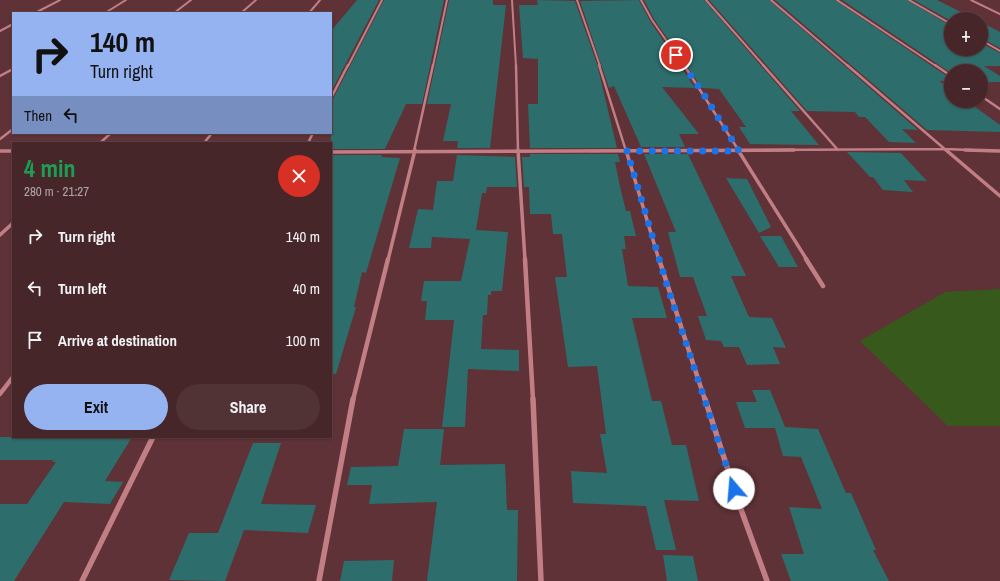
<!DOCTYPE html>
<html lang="en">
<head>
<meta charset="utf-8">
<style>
	:root { --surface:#472629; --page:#513235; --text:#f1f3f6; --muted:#b0a5a8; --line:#5f4346; --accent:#95b2f1 }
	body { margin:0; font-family:"Archivo Narrow",sans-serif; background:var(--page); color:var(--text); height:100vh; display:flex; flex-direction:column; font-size:15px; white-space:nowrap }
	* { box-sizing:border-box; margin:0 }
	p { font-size:13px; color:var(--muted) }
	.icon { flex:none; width:22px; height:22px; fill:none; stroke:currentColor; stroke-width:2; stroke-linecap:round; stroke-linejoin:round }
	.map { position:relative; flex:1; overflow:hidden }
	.panel { position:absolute; left:12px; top:142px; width:320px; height:296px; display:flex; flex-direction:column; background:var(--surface); border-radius:0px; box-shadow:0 1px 3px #0004,0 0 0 1px var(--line) }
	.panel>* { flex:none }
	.top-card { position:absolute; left:12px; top:12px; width:320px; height:122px; border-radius:0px; box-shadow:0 1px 3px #0004,0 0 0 1px var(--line); background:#95b2f1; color:#111; overflow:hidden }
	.tools { position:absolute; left:944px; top:12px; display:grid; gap:8px }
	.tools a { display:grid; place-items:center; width:44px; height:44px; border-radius:50%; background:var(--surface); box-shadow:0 1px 3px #0004,0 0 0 1px var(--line); font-size:20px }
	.pin { position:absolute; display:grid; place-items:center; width:34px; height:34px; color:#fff; margin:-17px; border:2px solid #fff; border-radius:50%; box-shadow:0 1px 4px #0007 }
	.me { position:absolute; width:44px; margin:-22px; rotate:342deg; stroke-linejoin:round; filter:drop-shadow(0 0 3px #0008) }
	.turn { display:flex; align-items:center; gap:14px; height:84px; padding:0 12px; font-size:18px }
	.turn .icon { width:52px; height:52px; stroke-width:2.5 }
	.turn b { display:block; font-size:28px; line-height:34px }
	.then { display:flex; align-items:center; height:38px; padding:0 12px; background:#0003; gap:8px; font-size:15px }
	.round { display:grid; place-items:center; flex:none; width:42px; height:42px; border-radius:21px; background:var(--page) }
	.summary { display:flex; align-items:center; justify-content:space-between; height:68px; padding:0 12px }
	h1 { font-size:24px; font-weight:700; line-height:30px; color:#1e9e55 }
	.action { display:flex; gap:8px; margin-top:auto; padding:8px 12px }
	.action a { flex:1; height:46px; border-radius:24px; background:var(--accent); color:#111; font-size:16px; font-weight:700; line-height:46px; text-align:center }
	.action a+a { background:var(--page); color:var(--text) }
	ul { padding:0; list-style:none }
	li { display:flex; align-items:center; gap:12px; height:52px; padding:0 12px }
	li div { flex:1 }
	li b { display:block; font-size:15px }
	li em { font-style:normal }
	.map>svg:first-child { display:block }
	.green { fill:#38591c }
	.building { fill:#2d6d6c }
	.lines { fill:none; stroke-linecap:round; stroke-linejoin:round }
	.minor-far4 { stroke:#c27e85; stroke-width:2 }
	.minor-far3 { stroke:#c27e85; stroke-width:2.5 }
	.minor-far2 { stroke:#c27e85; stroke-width:3.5 }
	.minor-far1 { stroke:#c27e85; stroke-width:4.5 }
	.minor { stroke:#c27e85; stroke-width:5.5 }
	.route { stroke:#1a73e8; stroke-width:7; stroke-dasharray:0 12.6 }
</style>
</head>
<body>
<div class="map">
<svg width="1000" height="581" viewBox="0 0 1000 581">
	<rect width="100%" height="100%" fill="#5f3237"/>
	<!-- green -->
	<path class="green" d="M1000,289V426H948L860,341L945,292Z"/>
	<!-- building -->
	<path class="building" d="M357,0H379L331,92V31Z
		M384,0H444L422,104H406L385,149H331V101L333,99Z
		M449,0H493V5H506L490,148H457L458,141H443L451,104H427Z
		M537,0L575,1L597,64L617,148H530L528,104H538V59L523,58L519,5H538Z
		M639,0L650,21L695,88L662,87L699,134H679L685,147H641L614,86L609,88L580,1Z
		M644,0H704L800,111H791L819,145L750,144L739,127H746L719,89L702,88L654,19Z
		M709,0H769L918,130L902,129L916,143L889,142L865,117H859L855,112L807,111Z
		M775,0H835L951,79V81H939L951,89V101H967L1000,125V132L927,130Z
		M842,0H907L951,26V49H981V43L1000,53V66H984L1000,76V82H981V71H951V73Z
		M914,0H937L975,19H951V21Z
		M981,22L1000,32V48L981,38Z
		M847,152L901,153L927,181L904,180L913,192L883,190L873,177H870Z
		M530,154H618L620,162H615L621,191L626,211H630L636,236H624L626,249H622L628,286L658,287L667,318H632L652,401H661L672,445H686L699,501L664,500L676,550H656L646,506L573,503L571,471L607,473L600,434H606L597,366L568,367L555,277H567L562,234H553L551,214H530L529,187H524L522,157H530Z
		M644,154H688L746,276H731L749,317L772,318L786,348L773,347L780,364L747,365L739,347H724L721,341L706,340L698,316H707L693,277H680L668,232H676Z
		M331,155H382L381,157L400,158L366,273L362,272L354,307H356L336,374H331Z
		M457,155L515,157L517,187H487L486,193H482L476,230L508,232L502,291H491V295H488L487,315H483L481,349L519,350V371L468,369L465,427H442L454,320H425L427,301H421L424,281H461L470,239L432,237L431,248H409L418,209L433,210L437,181H453Z
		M726,178L747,179L771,227L759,233Z
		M760,236H781L798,267H779Z
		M752,390H770L785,427L818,429L846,493H851L876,550H873L889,581H791L781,554H804L789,507L822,509L801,457L783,456L775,428H745L736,402H757Z
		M404,429H444L440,465L505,464L507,510H518L517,581H427L437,502L369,504L372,485H347L351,467L398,466Z
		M0,437H132L105,481L123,482L110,504L64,502L14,581H0V504H27L56,462H52L54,460H0Z
		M253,443H281L261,504L316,505L308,533L244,530L225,581L169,580L189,533H218Z
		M663,555L693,556L698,581H667Z
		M394,560L392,581H340L344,561Z"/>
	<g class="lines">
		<!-- minor-far4 -->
		<path class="minor-far4" d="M512,0L516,66
			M577,0L600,66
			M641,0L652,20L684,66
			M706,0L764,66
			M771,0L848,66
			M837,0L936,66
			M909,0L951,24
			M971,0L1000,14
			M35,13L60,0
			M105,13L126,0
			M174,13L191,0
			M241,13L256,0
			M309,13L320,0
			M0,31L13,24
			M981,40L1000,51
			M348,66L382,0
			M433,66L447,0"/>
		<!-- minor-far3 -->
		<path class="minor-far3" d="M516,65L518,151
			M599,65L626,151
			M684,65L739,151
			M763,65L838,150
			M847,65L947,151
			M935,65L951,76
			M0,76L13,69
			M981,96L1000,109
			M331,98L348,65
			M0,139L13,129
			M100,143L111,133
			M204,143L212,133
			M308,143L313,133
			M414,151L433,65
			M589,151L945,149L993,151"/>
		<!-- minor-far2 -->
		<path class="minor-far2" d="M518,150L525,260
			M626,150L659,260
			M738,150L807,260
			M946,150L1000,196
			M965,150L1000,151
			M0,151H13
			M331,152L794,150
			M0,235L13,223
			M388,260L415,150"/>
		<!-- minor-far1 -->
		<path class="minor-far1" d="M525,259L533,400
			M659,259L705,400
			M806,259L823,286
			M0,394L13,377
			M353,400L388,259"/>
		<!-- minor -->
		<path class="minor" d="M533,399L541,581
			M705,399L739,504L767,581
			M82,581L153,437
			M319,581L353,399"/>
	</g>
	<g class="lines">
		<!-- route -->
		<path class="route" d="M676,55L701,90L739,151H627L666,282L734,489"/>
	</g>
</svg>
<div class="tools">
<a>+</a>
<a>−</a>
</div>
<div class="pin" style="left:676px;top:55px;background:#d93025"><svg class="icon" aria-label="arrive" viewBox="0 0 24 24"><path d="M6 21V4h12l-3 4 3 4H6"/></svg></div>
<svg class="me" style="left:734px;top:489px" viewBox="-20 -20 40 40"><circle r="19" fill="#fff"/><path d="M0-13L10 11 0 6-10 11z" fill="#1a73e8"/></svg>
<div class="top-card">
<div class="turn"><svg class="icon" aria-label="right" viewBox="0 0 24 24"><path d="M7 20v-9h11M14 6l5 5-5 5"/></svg><div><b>140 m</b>Turn right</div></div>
<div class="then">Then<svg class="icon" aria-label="left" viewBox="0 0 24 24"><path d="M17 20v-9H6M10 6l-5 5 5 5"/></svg></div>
</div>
<section class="panel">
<div class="summary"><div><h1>4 min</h1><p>280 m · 21:27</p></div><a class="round" style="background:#d93025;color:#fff"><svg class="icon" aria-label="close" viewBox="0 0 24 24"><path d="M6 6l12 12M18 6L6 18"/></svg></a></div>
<ul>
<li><svg class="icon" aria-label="right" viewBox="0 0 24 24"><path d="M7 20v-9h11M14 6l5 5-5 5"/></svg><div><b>Turn right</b></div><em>140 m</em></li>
<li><svg class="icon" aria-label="left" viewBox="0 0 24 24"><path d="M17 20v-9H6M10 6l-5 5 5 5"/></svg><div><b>Turn left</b></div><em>40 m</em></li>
<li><svg class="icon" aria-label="arrive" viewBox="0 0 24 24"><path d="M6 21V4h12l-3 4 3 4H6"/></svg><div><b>Arrive at destination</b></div><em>100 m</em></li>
</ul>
<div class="action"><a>Exit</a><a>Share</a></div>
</section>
</div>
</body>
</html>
